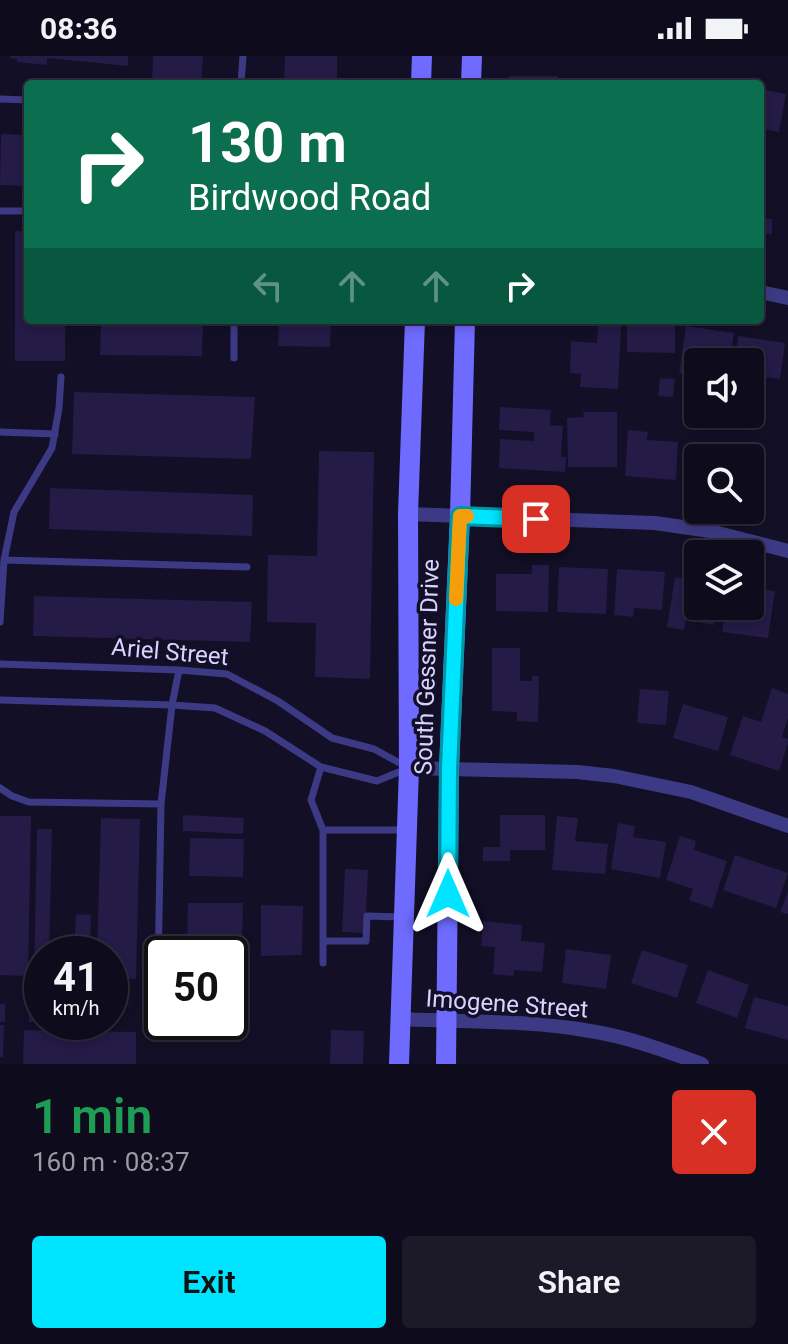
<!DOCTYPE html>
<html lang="en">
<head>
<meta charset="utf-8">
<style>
	:root { --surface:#0e0b1c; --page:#1c1929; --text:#f1f3f6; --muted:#9b9ba3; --line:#2e2b3b; --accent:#00e5ff }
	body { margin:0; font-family:Roboto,sans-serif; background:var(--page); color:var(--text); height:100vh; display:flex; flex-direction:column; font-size:30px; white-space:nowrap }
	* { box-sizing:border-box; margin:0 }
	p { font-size:26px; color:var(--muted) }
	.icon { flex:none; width:44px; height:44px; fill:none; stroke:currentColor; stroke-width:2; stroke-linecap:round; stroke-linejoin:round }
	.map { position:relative; height:1008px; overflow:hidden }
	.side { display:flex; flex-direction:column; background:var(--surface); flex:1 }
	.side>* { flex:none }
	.top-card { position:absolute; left:24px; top:24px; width:740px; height:244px; border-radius:8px; box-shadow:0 4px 12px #0003,0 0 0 2px var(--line); background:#0b6e4f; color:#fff; overflow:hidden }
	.fabs { position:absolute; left:684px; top:292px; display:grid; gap:16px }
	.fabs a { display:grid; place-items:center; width:80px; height:80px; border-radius:8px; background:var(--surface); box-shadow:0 4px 12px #0003,0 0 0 2px var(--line); font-size:40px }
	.speed { position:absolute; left:24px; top:880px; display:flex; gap:16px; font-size:40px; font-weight:700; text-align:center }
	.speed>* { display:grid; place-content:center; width:104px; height:104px; border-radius:50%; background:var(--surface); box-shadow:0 4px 12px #0003,0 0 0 2px var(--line); line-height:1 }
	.speed small { font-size:20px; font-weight:400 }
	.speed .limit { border:4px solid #111; border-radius:12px; background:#fff; color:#111 }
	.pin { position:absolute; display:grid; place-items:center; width:68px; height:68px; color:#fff; margin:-34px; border-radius:16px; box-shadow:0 4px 12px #0006 }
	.me { position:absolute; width:88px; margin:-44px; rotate:0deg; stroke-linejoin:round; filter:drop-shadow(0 0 6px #0008) }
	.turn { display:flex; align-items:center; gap:28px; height:168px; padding:0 32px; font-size:36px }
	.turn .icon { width:104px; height:104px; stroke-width:2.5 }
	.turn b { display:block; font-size:56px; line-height:68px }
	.lanes { display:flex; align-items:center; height:76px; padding:0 32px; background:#0003; justify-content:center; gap:40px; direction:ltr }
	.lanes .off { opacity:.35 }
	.round { display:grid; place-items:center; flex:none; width:84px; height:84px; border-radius:8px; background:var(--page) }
	.head { display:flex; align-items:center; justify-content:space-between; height:136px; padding:0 32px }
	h1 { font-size:48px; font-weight:600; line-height:60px; color:#1e9e55 }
	.action { display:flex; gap:16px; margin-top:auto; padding:16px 32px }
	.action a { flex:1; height:92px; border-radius:8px; background:var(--accent); color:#111; font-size:32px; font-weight:600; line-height:92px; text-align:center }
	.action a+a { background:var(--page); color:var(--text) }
	.status { display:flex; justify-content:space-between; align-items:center; height:56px; padding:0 40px; background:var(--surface); direction:ltr }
	.status svg { height:22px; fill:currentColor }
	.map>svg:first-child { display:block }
	.building { fill:#241b47 }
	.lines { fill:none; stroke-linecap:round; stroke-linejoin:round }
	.lane { stroke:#3d3a85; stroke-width:7 }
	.street { stroke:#3d3a85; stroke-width:14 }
	.secondary { stroke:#6f6bff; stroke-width:20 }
	.route-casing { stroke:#0095a6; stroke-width:20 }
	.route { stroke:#00e5ff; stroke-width:14 }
	.slow { stroke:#f59e0b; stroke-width:14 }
	.labels { text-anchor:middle; stroke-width:7; stroke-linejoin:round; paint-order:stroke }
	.street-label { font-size:24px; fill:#d9d4ff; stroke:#130f26 }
</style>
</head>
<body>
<div class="status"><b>08:36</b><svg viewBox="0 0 49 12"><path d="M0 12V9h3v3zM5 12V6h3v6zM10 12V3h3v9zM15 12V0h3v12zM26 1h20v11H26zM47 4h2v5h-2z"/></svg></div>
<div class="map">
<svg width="788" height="1008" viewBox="0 0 788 1008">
	<rect width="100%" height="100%" fill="#130f26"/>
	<!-- building -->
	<path class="building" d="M10,0H128V10L47,2V9L17,6V3L10,2Z
		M153,0H203L201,28H152Z
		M285,0H337V28H284Z
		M509,20H558V28H508Z
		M628,22L675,25V28H627Z
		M573,23H621V28H572Z
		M760,33L786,38L779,76L760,72Z
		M1,78L28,79V130L0,129Z
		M760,162L772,163V178H760Z
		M15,175H28V264H65V305H15Z
		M101,264H203L202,300L100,299Z
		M279,264H331L330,291L278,290Z
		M598,268L621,269L618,333L580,331L581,318L570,317L571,285L597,287Z
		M627,268H675V297L627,296Z
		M686,270L734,277L730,306H698V320L679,317Z
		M738,280L785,287L780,323L763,321L762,332L750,331V306H735Z
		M660,322L675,323L673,341L658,340Z
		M74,336L255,341L251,403L72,398Z
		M500,351L551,354L550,369L563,370L561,401H566L565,416L499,412L500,383L534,385V376L499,374Z
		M583,356H617V411H568L567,362L584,361Z
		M628,374L648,376L647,384L678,386L676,424L625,420Z
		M319,395L374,396L370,623L315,621L316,567L267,566L268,499L317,500Z
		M50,432L253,439L252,480L49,473Z
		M532,509H549L548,556L496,555V518H532Z
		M559,511L608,513L606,558L557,556Z
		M617,513L665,516L662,554L634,552L633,561L614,559Z
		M675,521L698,524V550H717L714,569L686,564L684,574L667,571Z
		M750,532L775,535L768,582L722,576L726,550H750Z
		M34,540L252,546L250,586L33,580Z
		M492,592H520V625H532V620H539L538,666L517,665V656L492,655Z
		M772,632L788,638V662L782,681L788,683V687L779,715L730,699L743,660L761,666Z
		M640,633L669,635L666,669L637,667Z
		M683,648L728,661L718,695L673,682Z
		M183,759L244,762L243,778L183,775Z
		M500,759H545V794H510V805H483V791H500Z
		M0,760H31L28,920L0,919Z
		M557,760L578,762L575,785L608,788L605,818L552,814Z
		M101,762L140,763L136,923L110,922V898H97Z
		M618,767L635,770L633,781L666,786L660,822L611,813Z
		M37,773H52L49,898H42V922H34Z
		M680,780L696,785L694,794L727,805L712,852L689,844L693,833L666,824Z
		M190,782L244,783L243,821L189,820Z
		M735,799L788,817L776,852L723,834Z
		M345,813L368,814L365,877L342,876Z
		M788,836V858L780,856Z
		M188,847H243L242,886H187Z
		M261,849L303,850L302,899L261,900Z
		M76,858L91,859L90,898H74Z
		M483,865L522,869L521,885L545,887L542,916L514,914L513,920L493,918L495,891L481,890Z
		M566,893L611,899L606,933L562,927Z
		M642,894L688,909L677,942L631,927Z
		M708,914L749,929L737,962L696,947Z
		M754,941L788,950V984L745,972Z
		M0,948H5V966H0Z
		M29,949L42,950V966H29Z
		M0,969H4L3,1001H0Z
		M24,974L136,976V1008H23Z
		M331,974L364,975L363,1008H330Z"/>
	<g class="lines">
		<!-- lane -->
		<path class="lane" d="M241,28L243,0
			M0,43L28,44
			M0,155H28
			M234,302V264
			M0,376L55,378
			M4,504L247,511
			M0,566L4,504L14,456L52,392L59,352L61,321
			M0,608L179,614L227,618L278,645L332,682L374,693L407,711
			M0,644L172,649L215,652L265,675L321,711L377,725L406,713
			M321,711L311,744L323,774
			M0,732L12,740L29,746L161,748
			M323,885H366L367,860L402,861
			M323,907V774H404
			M158,918L161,748L172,649L179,614"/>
		<!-- street -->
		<path class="street" d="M760,236L788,242
			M408,458L655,467L710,475L788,495
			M409,712L577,716L614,720L691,736L788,770
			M401,963C464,966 528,964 590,975C629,981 666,995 702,1008"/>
		<!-- secondary -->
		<path class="secondary" d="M421,28L422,0
			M471,28L472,0
			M399,1008L409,712L408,458L415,264
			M446,1008L449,712L460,460L465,264"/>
	</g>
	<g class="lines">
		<!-- route casing -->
		<g class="route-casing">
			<path id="route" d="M448,838L449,712L460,460L536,463"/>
		</g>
		<!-- route -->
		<use href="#route" class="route"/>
		<!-- slow -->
		<path class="slow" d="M456,543L460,460H467"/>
	</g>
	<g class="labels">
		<!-- street labels -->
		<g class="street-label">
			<text transform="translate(170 596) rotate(5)" y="8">Ariel Street</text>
			<text transform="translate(427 611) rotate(-88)" y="8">South Gessner Drive</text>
			<text transform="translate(507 948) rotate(4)" y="8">Imogene Street</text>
		</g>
	</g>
</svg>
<div class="fabs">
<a><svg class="icon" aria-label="sound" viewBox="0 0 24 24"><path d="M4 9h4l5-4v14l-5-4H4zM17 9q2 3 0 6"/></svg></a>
<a><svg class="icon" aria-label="search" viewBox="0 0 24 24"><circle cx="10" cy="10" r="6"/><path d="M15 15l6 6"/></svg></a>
<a><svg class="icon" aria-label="layers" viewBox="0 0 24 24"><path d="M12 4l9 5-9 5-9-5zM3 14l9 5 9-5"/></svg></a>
</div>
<div class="speed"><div>41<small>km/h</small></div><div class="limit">50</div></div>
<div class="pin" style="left:536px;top:463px;background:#d93025"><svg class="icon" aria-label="arrive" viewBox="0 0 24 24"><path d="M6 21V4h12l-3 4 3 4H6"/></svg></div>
<svg class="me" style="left:448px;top:838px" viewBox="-20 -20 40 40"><path d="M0-17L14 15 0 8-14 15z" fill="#00e5ff" stroke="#fff" stroke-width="4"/></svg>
<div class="top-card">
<div class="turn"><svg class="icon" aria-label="right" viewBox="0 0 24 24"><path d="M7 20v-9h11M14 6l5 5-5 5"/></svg><div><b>130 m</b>Birdwood Road</div></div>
<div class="lanes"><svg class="icon off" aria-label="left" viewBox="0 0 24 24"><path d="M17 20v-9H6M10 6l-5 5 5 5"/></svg><svg class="icon off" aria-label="ahead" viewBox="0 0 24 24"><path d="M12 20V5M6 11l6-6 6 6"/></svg><svg class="icon off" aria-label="ahead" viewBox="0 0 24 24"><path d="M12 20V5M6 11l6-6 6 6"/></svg><svg class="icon" aria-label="right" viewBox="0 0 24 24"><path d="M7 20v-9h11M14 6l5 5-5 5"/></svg></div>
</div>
</div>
<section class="side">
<div class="head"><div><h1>1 min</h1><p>160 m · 08:37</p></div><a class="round" style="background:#d93025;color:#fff"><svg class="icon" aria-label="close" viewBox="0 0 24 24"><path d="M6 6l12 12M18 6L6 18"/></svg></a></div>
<div class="action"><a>Exit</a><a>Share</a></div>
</section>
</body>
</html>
